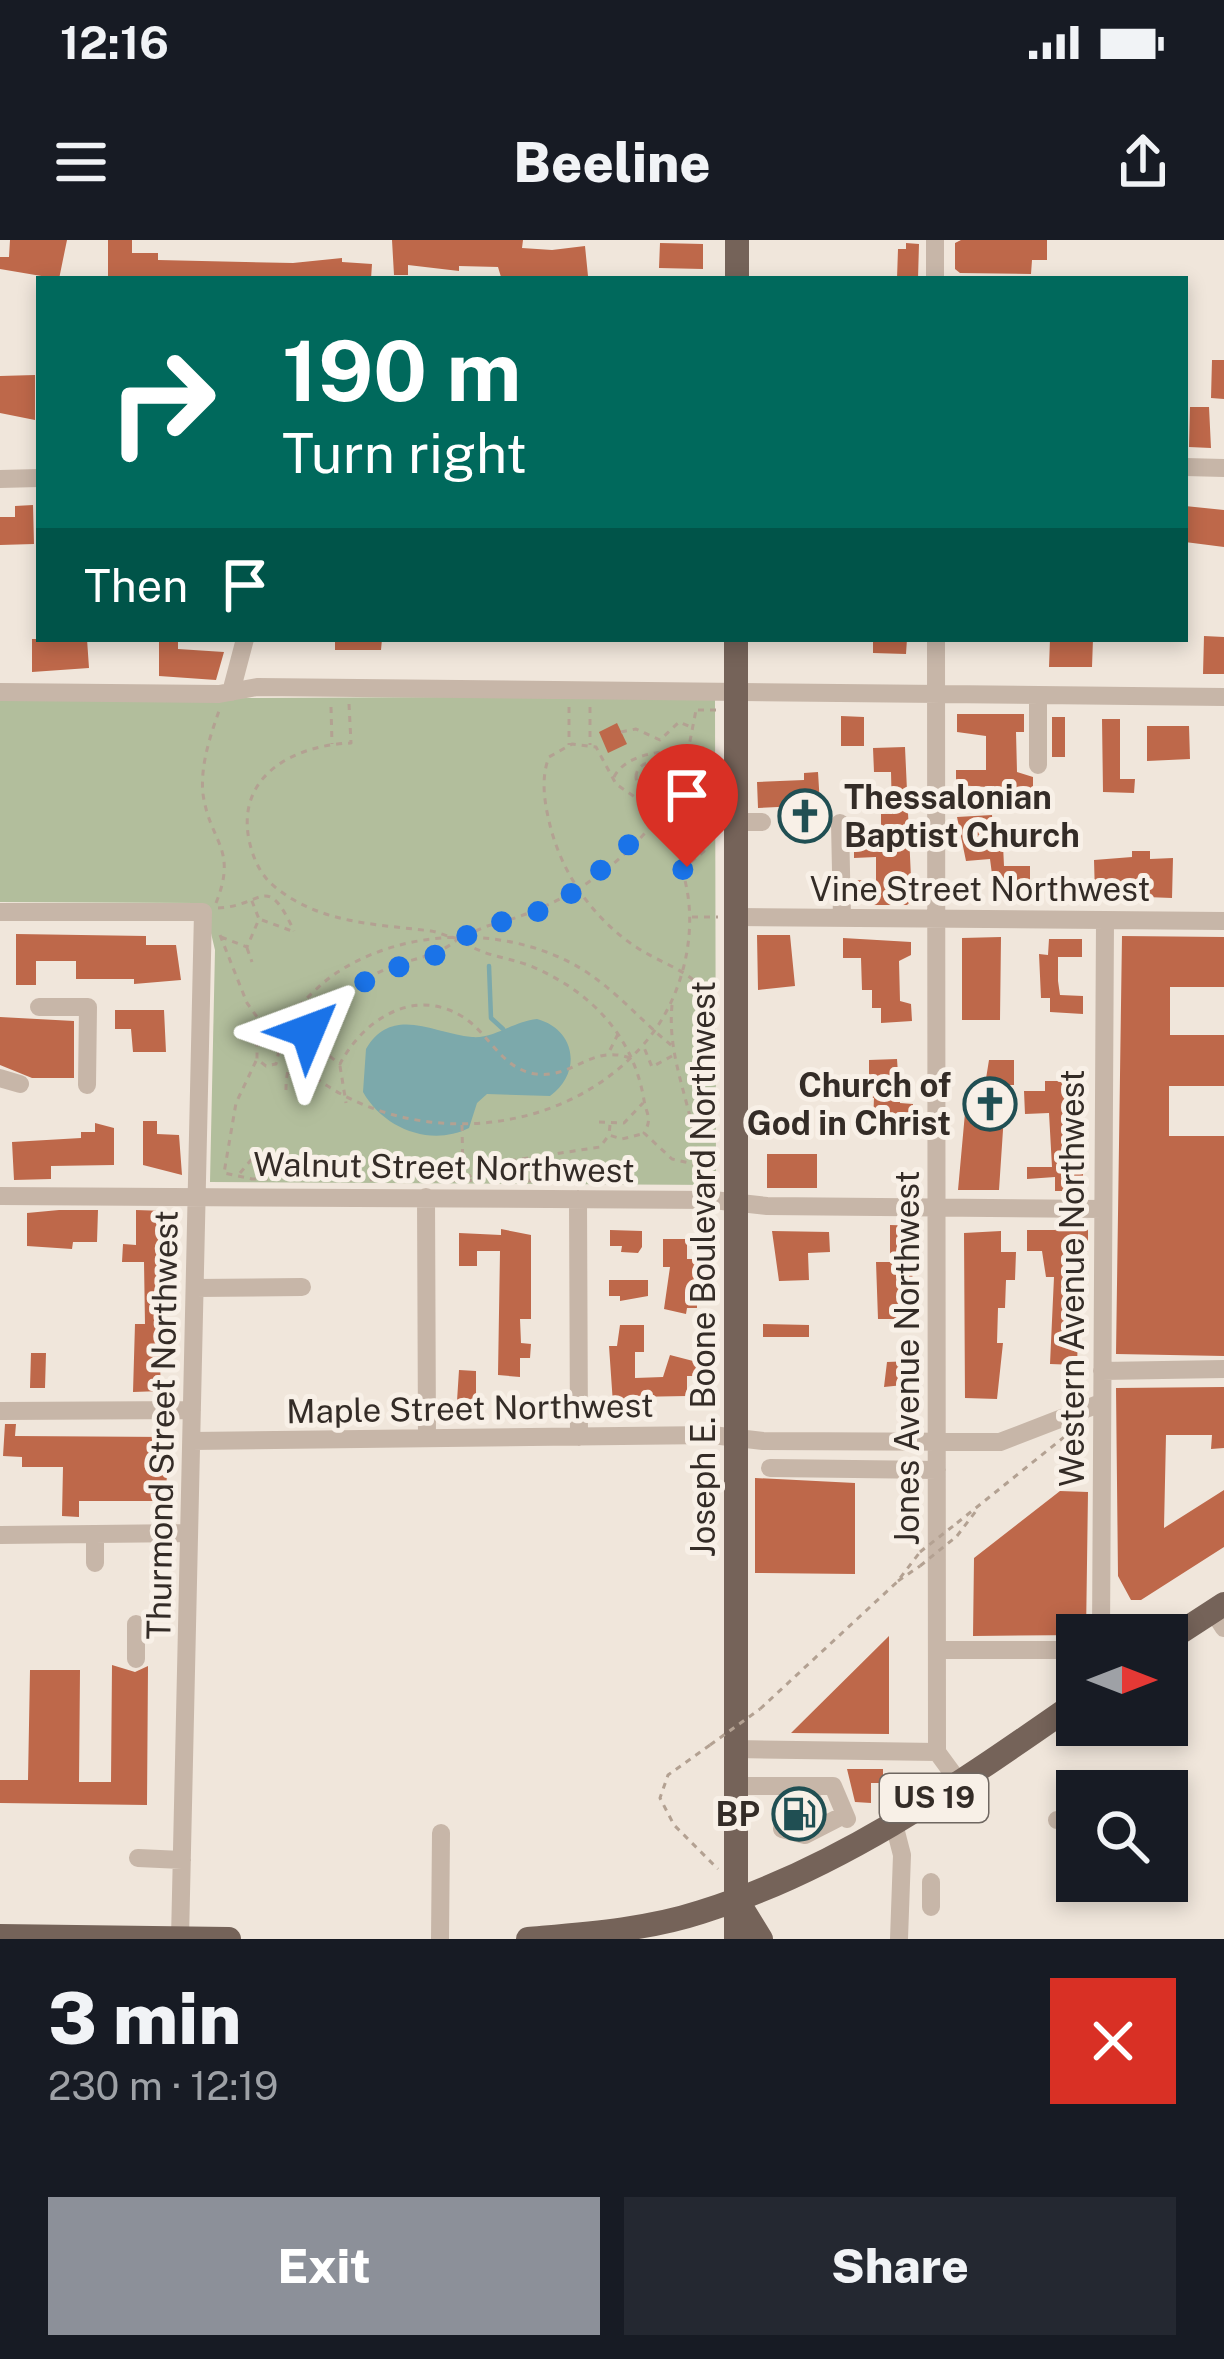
<!DOCTYPE html>
<html lang="en">
<head>
<meta charset="utf-8">
<style>
	:root { --surface:#171b24; --page:#242831; --text:#f1f3f6; --muted:#9ea1a6; --accent:#8c9099 }
	body { margin:0; font-family:"Public Sans",sans-serif; background:var(--page); color:var(--text); height:100vh; display:flex; flex-direction:column; font-size:45px; white-space:nowrap }
	* { box-sizing:border-box; margin:0 }
	p { font-size:39px; color:var(--muted) }
	.icon { flex:none; width:66px; height:66px; fill:none; stroke:currentColor; stroke-width:2; stroke-linecap:round; stroke-linejoin:round }
	.map { position:relative; height:1699px; overflow:hidden }
	.sheet { display:flex; flex-direction:column; background:var(--surface); flex:1 }
	.sheet>* { flex:none }
	.top-card { position:absolute; left:36px; top:36px; width:1152px; height:366px; border-radius:0px; box-shadow:0 6px 18px #0003; background:#00695c; color:#fff; overflow:hidden }
	.needle { width:78px; rotate:90deg }
	.fabs { position:absolute; left:1056px; top:1374px; display:grid; gap:24px }
	.fabs a { display:grid; place-items:center; width:132px; height:132px; border-radius:0px; background:var(--surface); box-shadow:0 6px 18px #0003; font-size:60px }
	.pin { position:absolute; display:grid; place-items:center; width:102px; height:102px; color:#fff; margin:-123px -51px; border-radius:50% 50% 50% 0; rotate:-45deg; box-shadow:0 0 12px #0007 }
	.pin .icon { rotate:45deg }
	.me { position:absolute; width:132px; margin:-66px; rotate:46deg; stroke-linejoin:round; filter:drop-shadow(0 0 9px #0008) }
	.turn { display:flex; align-items:center; gap:42px; height:252px; padding:0 48px; font-size:54px }
	.turn .icon { width:156px; height:156px; stroke-width:2.5 }
	.turn b { display:block; font-size:84px; line-height:102px }
	.then { display:flex; align-items:center; height:114px; padding:0 48px; background:#0003; gap:24px; font-size:45px }
	.round { display:grid; place-items:center; flex:none; width:126px; height:126px; border-radius:0px; background:var(--page) }
	.headline { display:flex; align-items:center; justify-content:space-between; height:204px; padding:0 48px }
	h1 { font-size:72px; font-weight:800; line-height:90px }
	.button { display:flex; gap:24px; margin-top:auto; padding:24px 48px }
	.button a { flex:1; height:138px; border-radius:0px; background:var(--accent); color:#fff; font-size:48px; font-weight:800; line-height:138px; text-align:center }
	.button a+a { background:var(--page); color:var(--text) }
	.status { display:flex; justify-content:space-between; align-items:center; height:84px; padding:0 60px; background:var(--surface); direction:ltr }
	.status svg { height:33px; fill:currentColor }
	header { display:flex; justify-content:space-between; align-items:center; height:156px; padding:0 48px; background:var(--surface); font-size:54px; font-weight:800 }
	.map>svg:first-child { display:block }
	.green { fill:#b2be9c }
	.water { fill:#7ca9ab }
	.lines { fill:none; stroke-linecap:round; stroke-linejoin:round }
	.stream { stroke:#7ca9ab; stroke-width:4.5 }
	.building { fill:#be684a }
	.minor-tunnel { stroke:#cac1b7; stroke-width:18; stroke-dasharray:18 9; stroke-linecap:butt }
	.path { stroke:#b3a192; stroke-width:3; stroke-dasharray:6 6; stroke-linecap:butt }
	.minor { stroke:#c7b6a8; stroke-width:18 }
	.major { stroke:#756359; stroke-width:24 }
	.path-bridge { stroke:#b3a192; stroke-width:3; stroke-dasharray:6 6; stroke-linecap:butt }
	.route { stroke:#1a73e8; stroke-width:21; stroke-dasharray:0 37.8 }
	.labels { text-anchor:middle; stroke-width:10; stroke-linejoin:round; paint-order:stroke }
	.shield { fill:#f8f0e7; stroke:#6f6761; stroke-width:3 }
	.shield-label { font-size:30px; font-weight:bold; fill:#342c27 }
	.poi-label { font-size:33px; font-weight:bold; fill:#342c27; stroke:#f8f0e7; text-anchor:end }
	.street-label { font-size:33px; fill:#342c27; stroke:#f8f0e7 }
</style>
</head>
<body>
<div class="status"><b>12:16</b><svg viewBox="0 0 49 12"><path d="M0 12V9h3v3zM5 12V6h3v6zM10 12V3h3v9zM15 12V0h3v12zM26 1h20v11H26zM47 4h2v5h-2z"/></svg></div>
<header><svg class="icon" aria-label="menu" viewBox="0 0 24 24"><path d="M4 6h16M4 12h16M4 18h16"/></svg>Beeline<svg class="icon" aria-label="share" viewBox="0 0 24 24"><path d="M12 15V3M7 8l5-5 5 5M5 13v7h14v-7"/></svg></header>
<div class="map">
<svg width="1224" height="1699" viewBox="0 0 1224 1699">
	<rect width="100%" height="100%" fill="#f0e6db"/>
	<!-- green -->
	<path class="green" d="M715,456L716,945L210,942L215,710L205,668L196,663L0,662V459Z"/>
	<!-- water -->
	<path class="water" d="M537,779C575,789 583,832 550,856L487,854L477,863L469,888C431,907 384,889 363,852L366,809C392,764 435,794 472,797C494,799 514,781 537,779Z"/>
	<g class="lines">
		<!-- stream -->
		<path class="stream" d="M489,726L491,778L503,789"/>
	</g>
	<!-- building -->
	<path class="building" d="M10,0H67L59,39L0,29V17H9Z
		M108,0H132V13H158V20L293,23L342,18V22L372,24L371,39H108Z
		M392,0H523L522,8L552,10L585,6L588,36L501,37L498,27L459,26V31L408,25V35H394Z
		M961,0H1047V20H1032L1031,34L960,33L955,29V3Z
		M660,3L703,4V29L659,28Z
		M906,3L919,4L918,39H897L898,9H906Z
		M1212,120H1224V159L1211,158Z
		M35,135V180L0,173V136Z
		M1190,167H1209L1211,208L1189,207Z
		M33,265L34,304L0,305V277H15V266Z
		M1185,266L1224,270V307L1185,302Z
		M1204,396L1224,397V434H1203Z
		M32,399H87L89,428L32,432Z
		M159,399H178V409L224,412L216,440L159,436Z
		M335,399H382L381,410H335Z
		M873,399H907L906,414L873,413Z
		M1050,399H1093L1092,427H1049Z
		M957,474H1024V492H1016L1017,532L1033,537V550L956,545V530H986V496L957,492Z
		M841,476L864,477V506H841Z
		M1052,477H1065V517H1052Z
		M1102,479H1120V539H1135L1134,553L1103,552Z
		M617,483L627,504L608,513L599,492Z
		M1147,486H1189L1190,519L1147,521Z
		M905,507L912,660L907,665H874V653L855,651V640L876,641V617L854,618V602H881V574H892L891,532H874L873,508Z
		M818,532L820,565L758,568L757,542L804,540V533Z
		M992,575L994,605H1003L1004,626H1030V657H995L990,619L966,621L957,577Z
		M1132,611H1150V619L1173,618L1172,658L1095,655L1094,620L1132,617Z
		M16,694L146,696V705H176L181,740L134,744V739H76V721H36V745H16Z
		M757,695H790L795,746L758,750Z
		M1122,696L1224,697V747H1170V795H1224V846H1169V896H1224V1116L1116,1114Z
		M1001,697L1000,780H962V698Z
		M843,698L911,702V715L899,721L900,761L911,764L912,781L881,783V768H872V750H862L861,718H843Z
		M1049,699H1082V717H1058V741L1060,755L1083,756V774L1050,772V758H1041L1039,714L1048,715Z
		M115,770H164L166,812H133L131,789H115Z
		M0,777L74,781V838H32L0,825Z
		M897,819L900,863L913,864L912,883L873,881L874,858L845,854V835L869,836V820Z
		M989,820H1014V845H1006L999,950H958L967,851H984Z
		M1045,841H1084L1083,936H1078L1077,951H1055V937L1027,939V927H1052L1049,873L1025,874L1024,851H1045Z
		M143,881H157V894L179,895L182,935L143,925Z
		M95,883L114,888V925L51,926V939L14,940L12,902L81,898V892H95Z
		M767,914H817V948H767Z
		M59,970H98L97,1002H73L72,1009L27,1006V973Z
		M136,970L165,971L158,1067L161,1151L133,1152L135,1084H145L144,1022H122L123,1004L136,1005Z
		M890,985L921,986V1018H911L915,1069L910,1079H878L876,1022H890Z
		M1055,985H1088V1012H1081L1077,1125L1050,1124L1054,1037H1046L1042,1011H1027V990H1055Z
		M501,989L531,995V1079H520L521,1103L531,1104L530,1118H520V1137L498,1135L500,1011H477V1026H459V993L501,995Z
		M610,990L642,991V1007L638,1013L621,1012L622,1006H610Z
		M772,991L829,992L830,1012L808,1013L809,1040L779,1041Z
		M1001,991V1012H1016L1015,1040H1006L1005,1068H998L997,1103H1003L997,1159L965,1158L964,993Z
		M663,999H687V1019H697V1068H687L686,1074L664,1069L670,1027H663Z
		M609,1040H648V1056L620,1061V1056H609Z
		M763,1084L809,1085V1097H763Z
		M620,1085H644V1112H635V1138L663,1137L670,1115L697,1122V1136H687V1156L632,1157V1164H613L609,1106H617Z
		M31,1113H46L45,1148H30Z
		M912,1121L913,1144L884,1147L887,1122Z
		M459,1130L476,1131V1163L457,1161Z
		M1224,1147V1208L1211,1209L1212,1195H1166L1164,1288L1224,1250V1307L1141,1360H1131L1118,1336L1116,1148Z
		M5,1184H16L15,1196L168,1197L166,1261H79V1277L62,1276L63,1227H22V1217L3,1216Z
		M755,1238L855,1243V1334L755,1333Z
		M1060,1251L1088,1252L1086,1395L973,1396L974,1318Z
		M889,1396V1494L791,1493Z
		M112,1425L135,1432L148,1426L147,1565L0,1563V1540H28L30,1430H80L79,1542H111Z
		M847,1529H883V1543H871V1563L855,1562Z"/>
	<g class="lines">
		<!-- minor-tunnel -->
		<path class="minor-tunnel" d="M812,1558L818,1572"/>
		<!-- path -->
		<path class="path" d="M349,464L351,503C296,505 236,534 249,600C253,618 260,635 275,647C321,684 376,684 431,691C439,692 449,698 458,698C467,697 481,687 491,685C573,664 641,615 682,540
			M331,467L332,504
			M569,467V505
			M590,467V505
			M698,470H718
			M621,492L636,489L660,500L679,482L693,488
			M636 537a14 14 0 1 1 28 0a14 14 0 1 1-28 0Z
			M614,537C626,513 667,509 691,512
			M683,537L696,470
			M670,589L661,594L655,571L616,544L596,507L572,504L549,517C541,537 544,560 549,581C561,634 594,680 639,709C672,729 701,733 716,772
			M682,630L704,611L716,587
			M216,663C238,608 210,603 203,554C200,527 210,496 219,471
			M218,668C264,666 266,631 294,691
			M692,677H718
			M262,680L292,691
			M220,695L247,763L268,792L280,806L276,824L266,826L257,819V801C287,786 309,749 341,730C410,687 509,686 580,728C615,749 640,780 671,805
			M221,697L247,707L259,679L250,656
			M247,708L252,722
			M672,765C666,827 700,876 697,937H716
			M610,810L618,794
			M672,816L652,827L643,805C680,764 698,699 686,645C679,610 671,588 678,552
			M256,821L236,863L224,933L252,939L533,941
			M340,826L346,863
			M290,829L310,811L324,812L340,824C363,780 414,746 463,777C490,794 501,829 536,834C574,839 594,801 634,820
			M286,850C285,794 343,746 391,727C416,717 438,717 459,698C480,716 503,716 528,725C590,750 633,795 644,860C646,874 653,878 644,893L672,919L698,925
			M599,882L624,883L643,863
			M462,885L463,938
			M610,885L609,895L622,899L642,894
			M240,933L251,920L277,928
			M466,938L496,923L600,907L609,895
			M957,1283L1068,1194
			M957,1296L979,1267
			M898,1341L920,1326
			M760,1469L897,1342L920,1312
			M710,1505L668,1535L660,1558L674,1585L718,1629"/>
		<!-- minor -->
		<path class="minor" d="M935,0V39
			M1185,227L1224,228
			M0,239L39,238
			M936,399L937,1512L959,1542
			M0,452L219,454L257,447L1224,457
			M231,452L245,399
			M1038,525V456
			M936,559H996
			M736,582H762
			M840,583L842,678
			M0,672H203L180,1699
			M736,677L1224,681
			M39,767H88L87,845
			M0,838L20,844
			M0,956L713,960L767,966L1103,969
			M426,957L427,1198
			M578,959L579,1197
			M195,1048L302,1047
			M1102,1131L1224,1129
			M0,1171L192,1170
			M192,1201L712,1195L763,1201L1000,1202L1101,1163
			M770,1228L937,1230
			M0,1295L189,1293
			M95,1323V1294
			M1213,1371L1224,1388
			M1101,1395L1105,681
			M937,1410H1077
			M136,1419V1384
			M735,1509L937,1512
			M735,1546H833L847,1579
			M786,1570L789,1558L800,1563
			M1057,1580L1077,1579
			M894,1584L902,1615L899,1699
			M782,1589L805,1595L844,1575
			M138,1618L182,1620
			M931,1642V1667
			M440,1699L441,1593"/>
		<!-- major -->
		<path class="major" d="M737,39V0
			M736,399V1699
			M1167,1401L1224,1364
			M737,1660L761,1699
			M0,1696L229,1699
			M528,1699C585,1694 646,1690 701,1672C839,1629 959,1544 1077,1462"/>
		<!-- path-bridge -->
		<path class="path-bridge" d="M280,806C373,910 551,910 643,805
			M920,1312L957,1283
			M920,1326L957,1296
			M710,1505L760,1469"/>
	</g>
	<g class="lines">
		<!-- route -->
		<path class="route" d="M308,791L330,766L376,734L442,713L476,689L540,671L581,648L658,578L661,594L673,588L682,630L687,627"/>
	</g>
	<!-- icons -->
	<defs>
		<g id="church-ring" transform="scale(2.7)"><circle r="9.5" fill="#f8f0e7" stroke="#204f53" stroke-width="1.5"/><path d="M-1.2-6h2.4v3.5h3.3v2.4h-3.3V6h-2.4V-.1h-3.3v-2.4h3.3Z" fill="#204f53"/></g>
		<g id="fuel-ring" transform="scale(2.7)"><circle r="9.5" fill="#f8f0e7" stroke="#204f53" stroke-width="1.5"/><path d="M-5.5-6h7V0h2V4h1.3V-2.5L3-4.5l.8-.8L6-3V5H2.5V1h-1V6h-7ZM-4.2-4.7v3.2H.2V-4.7Z" fill="#204f53"/></g>
	</defs>
	<g fill-rule="evenodd">
		<use href="#church-ring" x="805" y="576"/>
		<use href="#church-ring" x="990" y="864"/>
		<use href="#fuel-ring" x="799" y="1574"/>
	</g>
	<g class="labels">
		<!-- shield labels -->
		<rect class="shield" x="880" y="1534" width="108" height="48" rx="9"/>
		<g class="shield-label">
			<text x="934" y="1568">US 19</text>
		</g>
		<!-- poi labels -->
		<g class="poi-label">
			<text x="844" y="569" text-anchor="start">Thessalonian<tspan x="844" dy="38">Baptist Church</tspan></text>
			<text x="951" y="857">Church of<tspan x="951" dy="38">God in Christ</tspan></text>
			<text x="760" y="1586">BP</text>
		</g>
		<!-- street labels -->
		<g class="street-label">
			<text x="980" y="661">Vine Street Northwest</text>
			<text transform="translate(444 927) rotate(1)" y="12">Walnut Street Northwest</text>
			<text transform="translate(703 1029) rotate(-90)" y="12">Joseph E. Boone Boulevard Northwest</text>
			<text transform="translate(1072 1038) rotate(-90)" y="12">Western Avenue Northwest</text>
			<text transform="translate(907 1118) rotate(-90)" y="12">Jones Avenue Northwest</text>
			<text transform="translate(470 1168) rotate(-1)" y="12">Maple Street Northwest</text>
			<text transform="translate(162 1185) rotate(-89)" y="12">Thurmond Street Northwest</text>
		</g>
	</g>
</svg>
<div class="fabs">
<a><svg class="needle" viewBox="-14 -14 28 28"><path d="M0-13l5 13h-10z" fill="#e53935"/><path d="M0 13l5-13h-10z" fill="#9ea1a6"/></svg></a>
<a><svg class="icon" aria-label="search" viewBox="0 0 24 24"><circle cx="10" cy="10" r="6"/><path d="M15 15l6 6"/></svg></a>
</div>
<div class="pin" style="left:687px;top:627px;background:#d93025"><svg class="icon" aria-label="arrive" viewBox="0 0 24 24"><path d="M6 21V4h12l-3 4 3 4H6"/></svg></div>
<svg class="me" style="left:308px;top:791px" viewBox="-20 -20 40 40"><path d="M0-17L14 15 0 8-14 15z" fill="#1a73e8" stroke="#fff" stroke-width="4"/></svg>
<div class="top-card">
<div class="turn"><svg class="icon" aria-label="right" viewBox="0 0 24 24"><path d="M7 20v-9h11M14 6l5 5-5 5"/></svg><div><b>190 m</b>Turn right</div></div>
<div class="then">Then<svg class="icon" aria-label="arrive" viewBox="0 0 24 24"><path d="M6 21V4h12l-3 4 3 4H6"/></svg></div>
</div>
</div>
<section class="sheet">
<div class="headline"><div><h1>3 min</h1><p>230 m · 12:19</p></div><a class="round" style="background:#d93025;color:#fff"><svg class="icon" aria-label="close" viewBox="0 0 24 24"><path d="M6 6l12 12M18 6L6 18"/></svg></a></div>
<div class="button"><a>Exit</a><a>Share</a></div>
</section>
</body>
</html>
